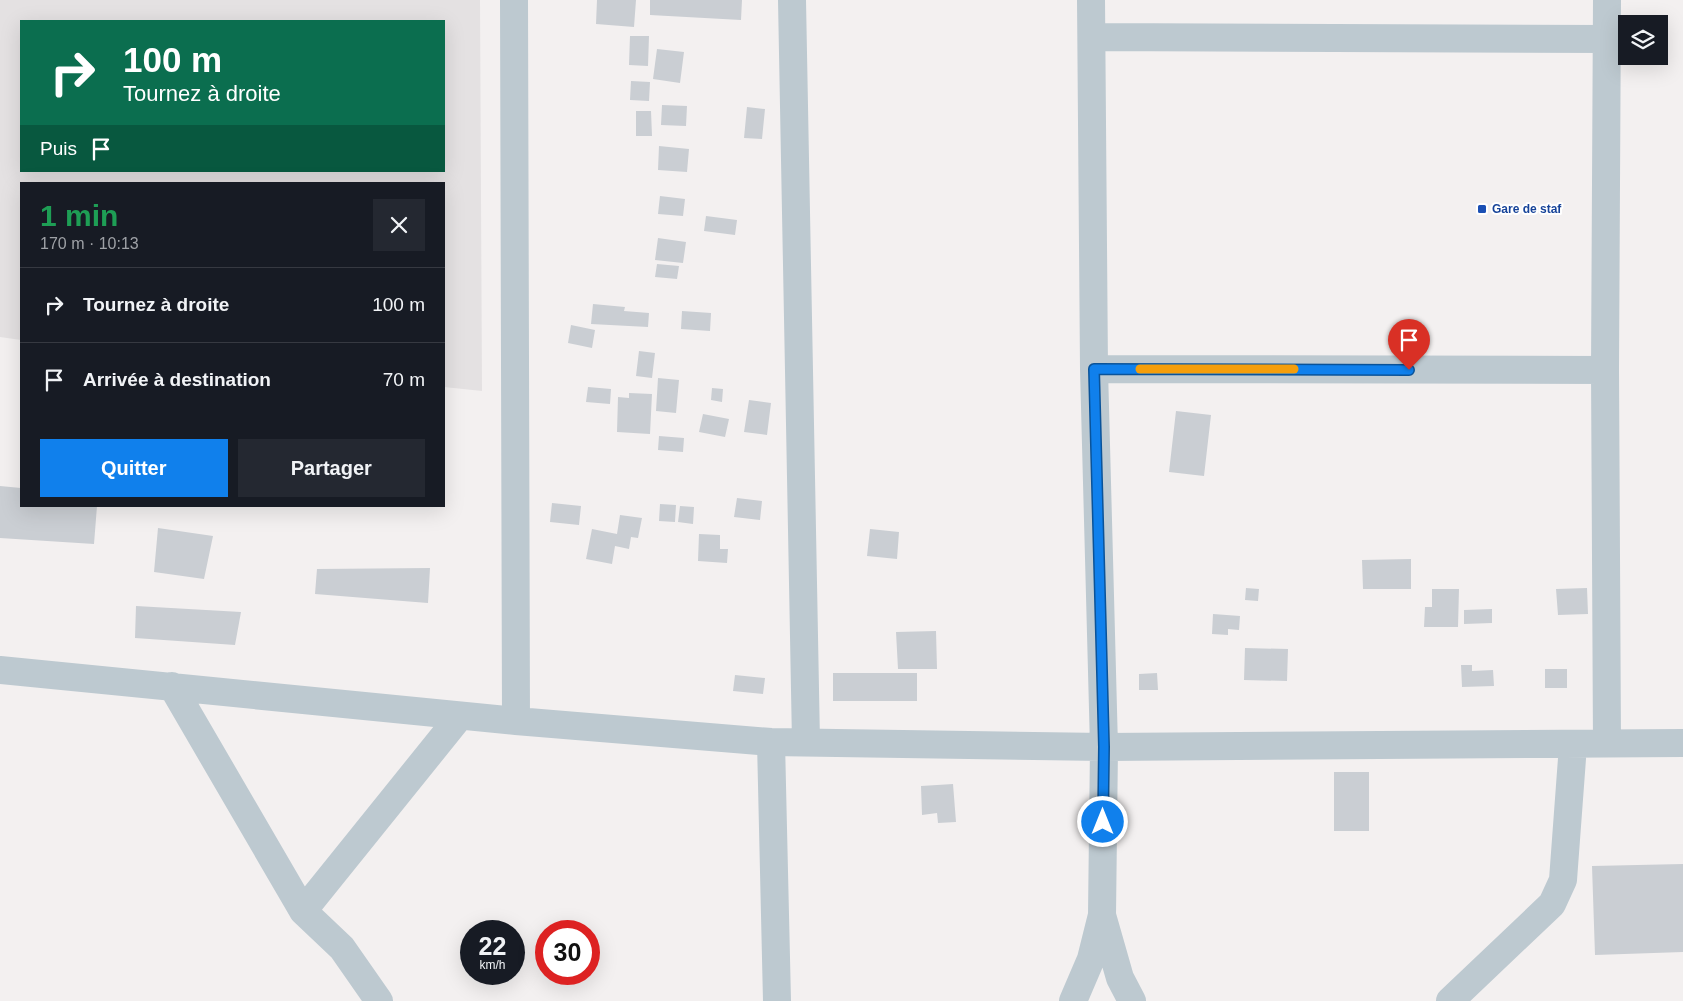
<!DOCTYPE html>
<html lang="fr">
<head>
<meta charset="utf-8">
<style>
	:root { --surface:#171b24; --page:#242831; --text:#f1f3f6; --muted:#9ea1a6; --line:#363941; --accent:#1080ec }
	body { margin:0; font-family:Helvetica,sans-serif; background:var(--page); color:var(--text); height:100vh; display:flex; flex-direction:column; font-size:19px; white-space:nowrap }
	* { box-sizing:border-box; margin:0 }
	p { font-size:16px; color:var(--muted) }
	.icon { flex:none; width:28px; height:28px; fill:none; stroke:currentColor; stroke-width:2; stroke-linecap:round; stroke-linejoin:round }
	.map { position:relative; flex:1; overflow:hidden }
	.drawer { position:absolute; left:20px; top:182px; width:425px; height:325px; display:flex; flex-direction:column; background:var(--surface); border-radius:0px; box-shadow:0 5px 20px #0002 }
	.drawer>* { flex:none }
	.guide { position:absolute; left:20px; top:20px; width:425px; height:152px; border-radius:0px; box-shadow:0 5px 20px #0002; background:#0b6e4f; color:#fff; overflow:hidden }
	.fabs { position:absolute; left:1618px; top:15px; display:grid; gap:10px }
	.fabs a { display:grid; place-items:center; width:50px; height:50px; border-radius:0px; background:var(--surface); box-shadow:0 5px 20px #0002; font-size:25px }
	.speed { position:absolute; left:460px; top:920px; display:flex; gap:10px; font-size:25px; font-weight:700; text-align:center }
	.speed>* { display:grid; place-content:center; width:65px; height:65px; border-radius:50%; background:var(--surface); box-shadow:0 5px 20px #0002; line-height:1 }
	.speed small { font-size:12px; font-weight:400 }
	.speed .limit { border:8px solid #d22; background:#fff; color:#111 }
	.pin { position:absolute; display:grid; place-items:center; width:42px; height:42px; color:#fff; margin:-51px -21px; border-radius:50% 50% 50% 0; rotate:-45deg; box-shadow:0 0 5px #0007 }
	.pin .icon { rotate:45deg }
	.me { position:absolute; width:55px; margin:-28px; rotate:0deg; stroke-linejoin:round; filter:drop-shadow(0 0 4px #0008) }
	.turn { display:flex; align-items:center; gap:18px; height:105px; padding:0 20px; font-size:22px }
	.turn .icon { width:65px; height:65px; stroke-width:2.5 }
	.turn b { display:block; font-size:35px; line-height:42px }
	.then { display:flex; align-items:center; height:48px; padding:0 20px; background:#0003; gap:10px; font-size:19px }
	.round { display:grid; place-items:center; flex:none; width:52px; height:52px; border-radius:0px; background:var(--page) }
	.summary { display:flex; align-items:center; justify-content:space-between; height:85px; padding:0 20px }
	h1 { font-size:30px; font-weight:800; line-height:38px; color:#1e9e55 }
	.button { display:flex; gap:10px; margin-top:auto; padding:10px 20px }
	.button a { flex:1; height:58px; border-radius:0px; background:var(--accent); color:#fff; font-size:20px; font-weight:800; line-height:58px; text-align:center }
	.button a+a { background:var(--page); color:var(--text) }
	ul { padding:0; list-style:none }
	li { display:flex; align-items:center; gap:15px; height:75px; padding:0 20px; border-top:1px solid var(--line) }
	li div { flex:1 }
	li b { display:block; font-size:19px }
	li em { font-style:normal }
	.map>svg:first-child { display:block }
	.education { fill:#e4e1e2; fill-rule:evenodd }
	.building { fill:#caced3 }
	.lines { fill:none; stroke-linecap:round; stroke-linejoin:round }
	.minor { stroke:#bdc9d0; stroke-width:28 }
	.route-casing { stroke:#0a5399; stroke-width:12 }
	.route { stroke:#1080ec; stroke-width:9 }
	.slow { stroke:#f59e0b; stroke-width:9 }
	.transit-dot { fill:#1a4fb4; stroke:#fff; stroke-width:2 }
	.labels { text-anchor:middle; stroke-width:4; stroke-linejoin:round; paint-order:stroke }
	.transit-label { font-size:12px; font-weight:bold; fill:#164399; stroke:#fff; text-anchor:start }
</style>
</head>
<body>
<div class="map">
<svg width="1683" height="1001" viewBox="0 0 1683 1001">
	<rect width="100%" height="100%" fill="#f3f0f0"/>
	<!-- education -->
	<path class="education" d="M0,0H480L482,391L444,387V184H21V340L0,337ZM21,21H444V171H21Z"/>
	<!-- building -->
	<path class="building" d="M597,0H636L634,27L596,24Z
		M650,0H742L741,20L650,15Z
		M630,36H649L648,66L629,65Z
		M657,49L684,52L680,83L653,79Z
		M631,81L650,82L649,101L630,100Z
		M662,105L687,106L686,126L661,125Z
		M747,107L765,109L762,139L744,138Z
		M636,111H651L652,136H636Z
		M659,146L689,149L687,172L658,170Z
		M660,196L685,199L683,216L658,214Z
		M706,216L737,220L735,235L704,231Z
		M658,238L686,242L683,263L655,260Z
		M657,264L679,266L677,279L655,277Z
		M593,304L625,307L624,311L649,313L648,327L591,324Z
		M682,311L711,313L710,331L681,329Z
		M571,325L595,330L592,348L568,343Z
		M639,351L655,353L652,378L636,376Z
		M658,378L679,380L676,413L656,411Z
		M588,387L611,389L610,404L586,402Z
		M712,388L723,389L722,402L711,400Z
		M629,393L652,394L650,434L617,432L618,397L629,398Z
		M749,400L771,403L767,435L744,432Z
		M1176,411L1211,415L1204,476L1169,472Z
		M703,414L729,419L725,437L699,432Z
		M659,436L684,438L683,452L658,450Z
		M0,486L21,488V506H97L94,544L0,538Z
		M737,498L762,501L760,520L734,517Z
		M552,503L581,506L579,525L550,522Z
		M660,504L676,505L675,522L659,521Z
		M680,506L694,507L693,524L678,522Z
		M620,515L642,518L638,538L631,537L629,549L615,546L612,564L586,559L592,529L617,534Z
		M158,528L213,536L204,579L154,572Z
		M870,529L899,532L897,559L867,556Z
		M699,534L720,535V549H728L727,563L698,561Z
		M1411,559V589H1363L1362,560Z
		M430,568L428,603L315,594L317,569Z
		M1246,588L1259,589L1258,601L1245,600Z
		M1587,588L1588,614L1558,615L1556,589Z
		M1432,589H1459L1458,627H1424L1425,607H1432Z
		M136,606L241,612L235,645L135,638Z
		M1492,609V623L1464,624V610Z
		M1213,614L1240,616L1239,630L1228,629V635L1212,634Z
		M936,631L937,669H898L896,632Z
		M1245,648L1288,649L1287,681L1244,680Z
		M1461,665H1472V671L1493,670L1494,686L1462,687Z
		M1545,669H1567V688H1545Z
		M833,673H917V701H833Z
		M1157,673L1158,690H1139V674Z
		M735,675L765,678L763,694L733,691Z
		M1334,772H1369V831H1334Z
		M953,784L956,822L938,823L937,813L922,815L921,786Z
		M1683,864V952L1595,955L1592,866Z"/>
	<g class="lines">
		<!-- minor -->
		<path class="minor" d="M514,0L516,721
			M792,0L806,742
			M1091,0L1094,369L1104,747L1102,915L1120,978L1132,1001
			M1607,0L1605,370L1607,743
			M1092,37L1607,39
			M1094,369L1605,370
			M0,670L516,721L771,742L1104,747L1683,743
			M172,686L303,911L342,948L379,1001
			M771,742L777,1001
			M303,911L460,716
			M1073,1001L1091,959L1102,915
			M1450,1001L1552,904L1563,880L1573,745"/>
	</g>
	<g class="lines">
		<!-- route casing -->
		<g class="route-casing">
			<path id="route" d="M1103,822L1104,747L1094,369L1409,370"/>
		</g>
		<!-- route -->
		<use href="#route" class="route"/>
		<!-- slow -->
		<path class="slow" d="M1140,369H1294"/>
	</g>
	<!-- markers -->
	<rect class="transit-dot" x="1477" y="204" width="10" height="10" rx="2.5"/>
	<g class="labels">
		<!-- transit labels -->
		<g class="transit-label">
			<text x="1492" y="213">Gare de staf</text>
		</g>
	</g>
</svg>
<div class="fabs">
<a><svg class="icon" aria-label="layers" viewBox="0 0 24 24"><path d="M12 4l9 5-9 5-9-5zM3 14l9 5 9-5"/></svg></a>
</div>
<div class="speed"><div>22<small>km/h</small></div><div class="limit">30</div></div>
<div class="pin" style="left:1409px;top:370px;background:#d93025"><svg class="icon" aria-label="arrive" viewBox="0 0 24 24"><path d="M6 21V4h12l-3 4 3 4H6"/></svg></div>
<svg class="me" style="left:1103px;top:822px" viewBox="-20 -20 40 40"><circle r="17" fill="#1080ec" stroke="#fff" stroke-width="3"/><path d="M0-11L8 9 0 5-8 9z" fill="#fff"/></svg>
<div class="guide">
<div class="turn"><svg class="icon" aria-label="right" viewBox="0 0 24 24"><path d="M7 20v-9h11M14 6l5 5-5 5"/></svg><div><b>100 m</b>Tournez à droite</div></div>
<div class="then">Puis<svg class="icon" aria-label="arrive" viewBox="0 0 24 24"><path d="M6 21V4h12l-3 4 3 4H6"/></svg></div>
</div>
<section class="drawer">
<div class="summary"><div><h1>1 min</h1><p>170 m · 10:13</p></div><a class="round"><svg class="icon" aria-label="close" viewBox="0 0 24 24"><path d="M6 6l12 12M18 6L6 18"/></svg></a></div>
<ul>
<li><svg class="icon" aria-label="right" viewBox="0 0 24 24"><path d="M7 20v-9h11M14 6l5 5-5 5"/></svg><div><b>Tournez à droite</b></div><em>100 m</em></li>
<li><svg class="icon" aria-label="arrive" viewBox="0 0 24 24"><path d="M6 21V4h12l-3 4 3 4H6"/></svg><div><b>Arrivée à destination</b></div><em>70 m</em></li>
</ul>
<div class="button"><a>Quitter</a><a>Partager</a></div>
</section>
</div>
</body>
</html>
